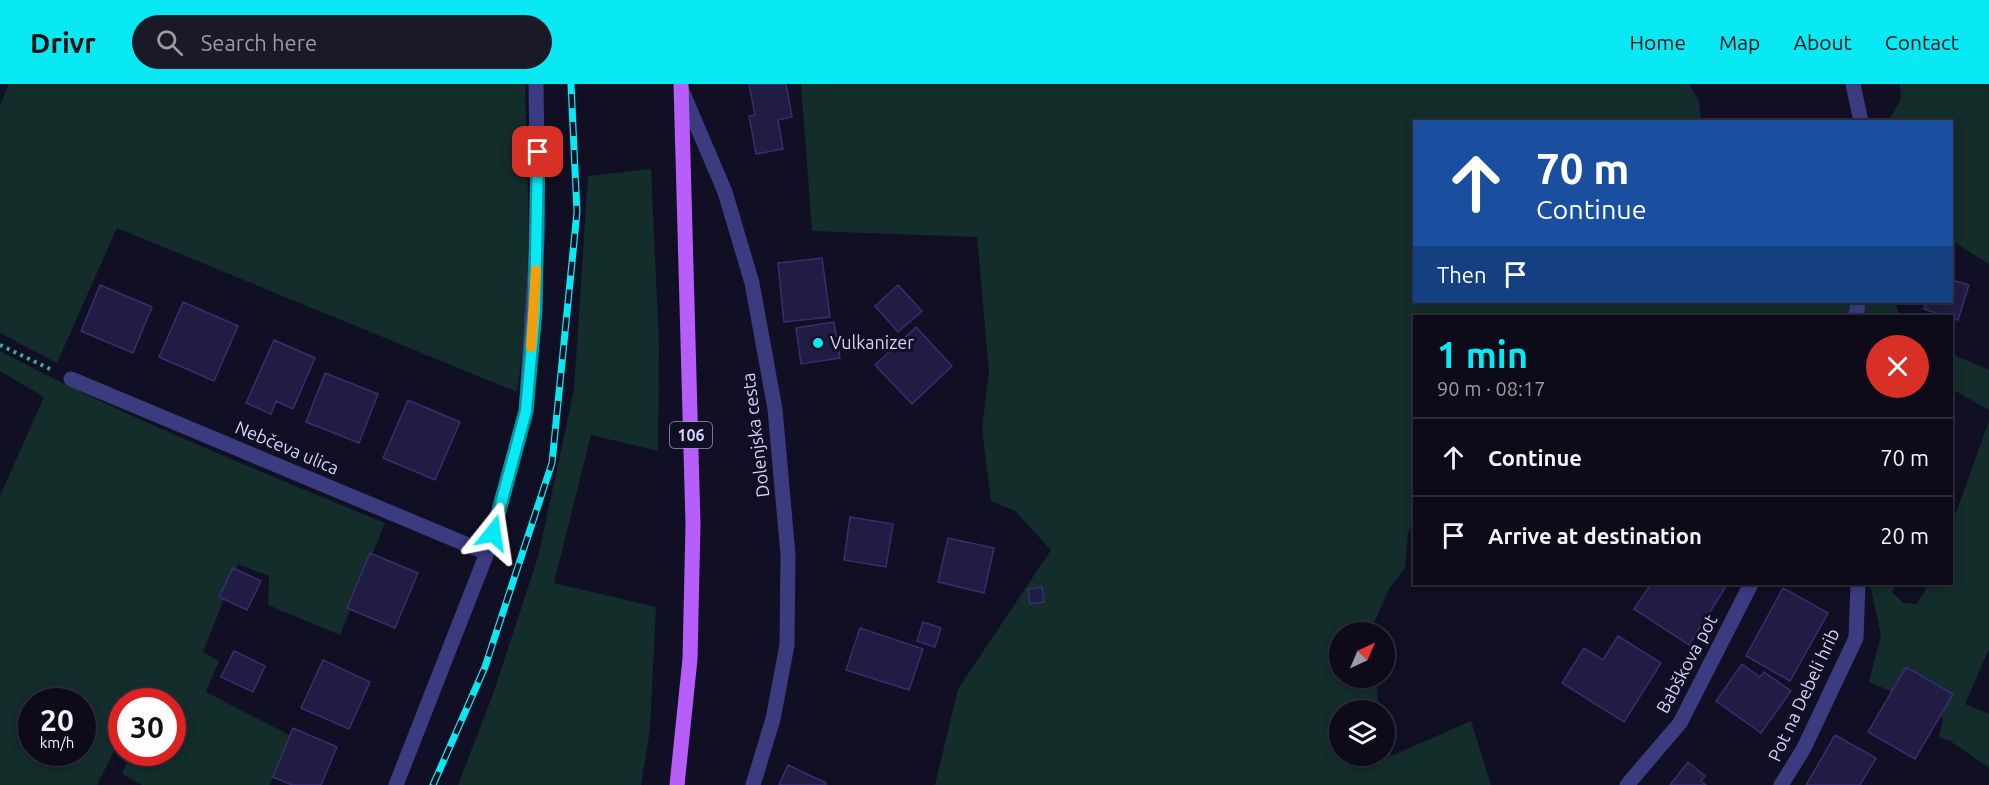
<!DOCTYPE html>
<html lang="en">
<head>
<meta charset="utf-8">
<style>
	:root { --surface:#0d0b1a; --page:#1b1927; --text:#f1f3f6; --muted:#9a9ba2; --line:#2d2b39; --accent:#08e9f4 }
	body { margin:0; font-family:Ubuntu,sans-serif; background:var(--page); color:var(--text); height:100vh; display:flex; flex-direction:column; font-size:22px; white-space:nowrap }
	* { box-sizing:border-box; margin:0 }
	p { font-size:20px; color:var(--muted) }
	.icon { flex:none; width:33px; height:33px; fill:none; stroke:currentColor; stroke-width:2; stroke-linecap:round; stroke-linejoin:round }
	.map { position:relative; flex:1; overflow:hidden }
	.drawer { position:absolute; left:1413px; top:231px; width:540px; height:270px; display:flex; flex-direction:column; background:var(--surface); border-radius:0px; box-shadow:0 3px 9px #0003,0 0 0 2px var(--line) }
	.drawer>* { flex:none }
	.top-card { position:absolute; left:1413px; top:36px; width:540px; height:183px; border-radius:0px; box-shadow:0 3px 9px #0003,0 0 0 2px var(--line); background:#1a4fa0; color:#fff; overflow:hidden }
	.needle { width:39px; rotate:44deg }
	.controls { position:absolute; left:1329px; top:538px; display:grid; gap:12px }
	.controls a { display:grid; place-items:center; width:66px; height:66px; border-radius:50%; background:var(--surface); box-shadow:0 3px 9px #0003,0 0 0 2px var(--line); font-size:30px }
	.speed { position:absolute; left:18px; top:604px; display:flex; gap:12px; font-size:30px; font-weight:700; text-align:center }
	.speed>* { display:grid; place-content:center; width:78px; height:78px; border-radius:50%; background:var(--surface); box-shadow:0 3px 9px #0003,0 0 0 2px var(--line); line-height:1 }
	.speed small { font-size:15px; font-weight:400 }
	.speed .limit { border:9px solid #d22; background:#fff; color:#111 }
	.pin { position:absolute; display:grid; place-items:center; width:51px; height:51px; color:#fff; margin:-26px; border-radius:12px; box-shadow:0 3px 9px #0006 }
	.me { position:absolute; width:66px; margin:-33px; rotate:15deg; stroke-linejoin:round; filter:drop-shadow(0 0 4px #0008) }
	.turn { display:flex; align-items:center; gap:21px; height:126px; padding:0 24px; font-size:27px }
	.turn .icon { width:78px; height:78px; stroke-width:2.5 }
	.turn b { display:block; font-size:42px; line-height:51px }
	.then { display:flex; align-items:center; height:57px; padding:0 24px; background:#0003; gap:12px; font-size:22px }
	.round { display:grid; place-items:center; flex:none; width:63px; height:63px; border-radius:32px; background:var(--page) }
	.headline { display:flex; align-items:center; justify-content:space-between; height:102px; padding:0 24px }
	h1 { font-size:36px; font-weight:700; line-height:45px; color:var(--accent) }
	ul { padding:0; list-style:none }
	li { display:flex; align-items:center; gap:18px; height:78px; padding:0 24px; border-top:2px solid var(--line) }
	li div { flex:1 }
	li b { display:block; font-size:22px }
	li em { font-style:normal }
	header { display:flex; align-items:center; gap:36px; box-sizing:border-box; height:84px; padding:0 30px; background:var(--accent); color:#111 }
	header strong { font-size:28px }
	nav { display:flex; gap:33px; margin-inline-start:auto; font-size:21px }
	.search { width:420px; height:54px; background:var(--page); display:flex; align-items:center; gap:15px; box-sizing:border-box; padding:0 21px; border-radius:33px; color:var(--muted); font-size:22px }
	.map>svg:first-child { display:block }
	.green { fill:#122d2a; fill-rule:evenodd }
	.building { fill:#211c43; stroke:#382e6f; stroke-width:1.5 }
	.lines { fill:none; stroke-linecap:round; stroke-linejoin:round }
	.path { stroke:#33b1a3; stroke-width:4; stroke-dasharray:3 4.5; stroke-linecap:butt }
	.street { stroke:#3b3c80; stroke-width:15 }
	.primary { stroke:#b75dfa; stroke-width:15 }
	.rail-casing { stroke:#08e9f4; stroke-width:7 }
	.rail { stroke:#110f23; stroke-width:4.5; stroke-dasharray:14; stroke-linecap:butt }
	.route-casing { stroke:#05979f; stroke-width:15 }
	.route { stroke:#08e9f4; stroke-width:10 }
	.slow { stroke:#f59e0b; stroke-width:10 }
	.poi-dot { fill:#08e9f4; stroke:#110f23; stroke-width:2 }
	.labels { text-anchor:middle; stroke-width:6; stroke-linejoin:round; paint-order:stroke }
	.shield { fill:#110f23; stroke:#9a98bc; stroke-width:1.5 }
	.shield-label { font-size:16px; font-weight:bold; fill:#d5d2fe }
	.poi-label { font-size:18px; fill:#d5d2fe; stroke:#110f23; text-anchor:start }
	.street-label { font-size:18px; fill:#d5d2fe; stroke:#110f23 }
</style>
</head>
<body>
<header>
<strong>Drivr</strong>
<div class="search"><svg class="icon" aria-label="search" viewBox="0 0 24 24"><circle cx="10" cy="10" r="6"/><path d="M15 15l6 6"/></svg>Search here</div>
<nav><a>Home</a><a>Map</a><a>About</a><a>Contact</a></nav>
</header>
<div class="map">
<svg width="1989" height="701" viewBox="0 0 1989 701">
	<rect width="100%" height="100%" fill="#110f23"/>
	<!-- green -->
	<path class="green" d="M9,0H525C528,102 533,206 517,308L117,144L57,279L0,249V21Z
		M801,0H1689L1699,17L1701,37L1414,38V218H1895L1900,232H1414V437L1408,449L1405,484L1389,505L1373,541V549H1340V594H1376L1379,627H1340V672H1384L1385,648L1391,672L1471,637L1491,701H935L958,605L1051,466L1015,427L991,417L982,346L989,287L977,153L812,147Z
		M1900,0H1989V180L1952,157V38L1888,37L1901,15Z
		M651,85L659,260L658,367L591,351L554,499L656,523L650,646L641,701H458L493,610L538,473L574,306L588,92Z
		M0,267C124,333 255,385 385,439L340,551L268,521L269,492L238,480L203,568L219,577L206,608L291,652L270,701H142L122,690L131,669H172V618H122L121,654L97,701H0V412L44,313L0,287ZM32,618H82V669H32Z
		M1952,270L1989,286V326L1952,305Z
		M1989,337V565L1965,620L1989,630V684L1950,657L1939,653L1943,634L1921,620L1869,598L1881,551L1870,500H1896L1892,508L1903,519L1917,520L1929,500H1952V440Z"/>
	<!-- building -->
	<path class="building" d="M749,0H786L792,33L778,36L783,65L756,70L749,32L755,31Z
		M822,174L830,233L784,238L778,179Z
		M1952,196L1969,201L1958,236L1924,225L1926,218H1952Z
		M100,201L152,223L133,269L81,247Z
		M898,201L922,227L898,248L875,222Z
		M183,218L238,242L214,297L159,273Z
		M834,238L840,274L801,280L796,244Z
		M916,243L952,282L912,320L875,281Z
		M274,256L315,274L293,325L276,317L271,330L246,319Z
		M325,289L378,310L359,359L306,338Z
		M408,316L460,338L435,396L383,374Z
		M850,433L893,440L886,483L844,476Z
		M948,454L994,464L984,509L938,498Z
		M370,469L418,489L395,544L347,524Z
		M233,484L261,497L247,526L219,513Z
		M1651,500H1718L1725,504L1689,561L1634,525Z
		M1042,503L1044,518L1030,520L1028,505Z
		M1783,504L1828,529L1790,597L1746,572Z
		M923,538L941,544L935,563L917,557Z
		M860,544L923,565L909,606L846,586Z
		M1618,552L1661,579L1624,638L1562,599L1584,564L1603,576Z
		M234,567L265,582L253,608L221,593Z
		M323,576L370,598L349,645L301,624Z
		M1742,580L1760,593L1764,588L1791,607L1761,649L1716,617Z
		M1906,583L1953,610L1915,675L1868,648Z
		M293,644L337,663L321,701H292L273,693Z
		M1835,651L1876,674L1860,701H1806Z
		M1688,678L1705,692L1701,697L1706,701H1670Z
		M788,681L826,699V701H779Z"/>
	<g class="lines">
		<!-- path -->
		<path class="path" d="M0,261L52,286"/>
		<!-- street -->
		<path class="street" d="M1853,0L1861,38
			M682,7L725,108L752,199L775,325L788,471L787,561L773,635L753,701
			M1856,232L1858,218
			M71,295L487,469
			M396,701L487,469L526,327L538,142L536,0
			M1627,701L1680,639L1751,500
			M1781,701L1803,666L1856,554L1858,500"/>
		<!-- primary -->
		<path class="primary" d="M677,701L690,575L693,440L681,0"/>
		<!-- rail casing -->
		<g class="rail-casing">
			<path id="rail" d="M433,701L485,583L552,379L577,128L571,0"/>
		</g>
		<!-- rail -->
		<use href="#rail" class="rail"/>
	</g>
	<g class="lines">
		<!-- route casing -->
		<g class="route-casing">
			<path id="route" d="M493,449L526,327L535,227L538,68"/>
		</g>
		<!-- route -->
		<use href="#route" class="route"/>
		<!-- slow -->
		<path class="slow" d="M531,263L536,186"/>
	</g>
	<!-- markers -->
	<circle class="poi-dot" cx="818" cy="259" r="6"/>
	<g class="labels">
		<!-- shield labels -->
		<rect class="shield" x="670" y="338" width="42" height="26" rx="4.5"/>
		<g class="shield-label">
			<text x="691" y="357">106</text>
		</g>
		<!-- poi labels -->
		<g class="poi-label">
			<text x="830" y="265">Vulkanizer</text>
		</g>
		<!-- street labels -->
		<g class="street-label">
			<text transform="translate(756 351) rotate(-97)" y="6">Dolenjska cesta</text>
			<text transform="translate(287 364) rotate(23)" y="6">Nebčeva ulica</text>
			<text transform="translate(1687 580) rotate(-62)" y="6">Babškova pot</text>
			<text transform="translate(1804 611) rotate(-65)" y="6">Pot na Debeli hrib</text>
		</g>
	</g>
</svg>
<div class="controls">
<a><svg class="needle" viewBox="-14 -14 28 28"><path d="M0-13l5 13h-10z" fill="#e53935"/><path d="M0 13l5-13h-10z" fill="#9a9ba2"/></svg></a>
<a><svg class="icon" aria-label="layers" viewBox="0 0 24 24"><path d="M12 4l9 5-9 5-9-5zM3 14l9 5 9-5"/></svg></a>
</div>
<div class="speed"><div>20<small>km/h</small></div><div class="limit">30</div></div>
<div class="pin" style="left:538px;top:68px;background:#d93025"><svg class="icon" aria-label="arrive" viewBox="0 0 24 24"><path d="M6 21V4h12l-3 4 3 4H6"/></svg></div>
<svg class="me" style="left:493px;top:449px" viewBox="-20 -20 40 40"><path d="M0-17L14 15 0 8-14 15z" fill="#08e9f4" stroke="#fff" stroke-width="4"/></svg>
<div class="top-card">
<div class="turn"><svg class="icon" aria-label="ahead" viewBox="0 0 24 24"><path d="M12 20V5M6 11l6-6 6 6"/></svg><div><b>70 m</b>Continue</div></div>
<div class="then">Then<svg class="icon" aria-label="arrive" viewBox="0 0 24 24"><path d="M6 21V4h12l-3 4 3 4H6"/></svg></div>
</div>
<section class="drawer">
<div class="headline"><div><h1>1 min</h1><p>90 m · 08:17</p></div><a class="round" style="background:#d93025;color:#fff"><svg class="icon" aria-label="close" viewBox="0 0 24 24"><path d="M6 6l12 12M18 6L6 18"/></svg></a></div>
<ul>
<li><svg class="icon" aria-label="ahead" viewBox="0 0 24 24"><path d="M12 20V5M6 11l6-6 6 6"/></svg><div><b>Continue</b></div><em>70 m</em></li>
<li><svg class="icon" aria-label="arrive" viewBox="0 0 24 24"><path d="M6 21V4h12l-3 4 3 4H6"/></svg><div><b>Arrive at destination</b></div><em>20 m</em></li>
</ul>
</section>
</div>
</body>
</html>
